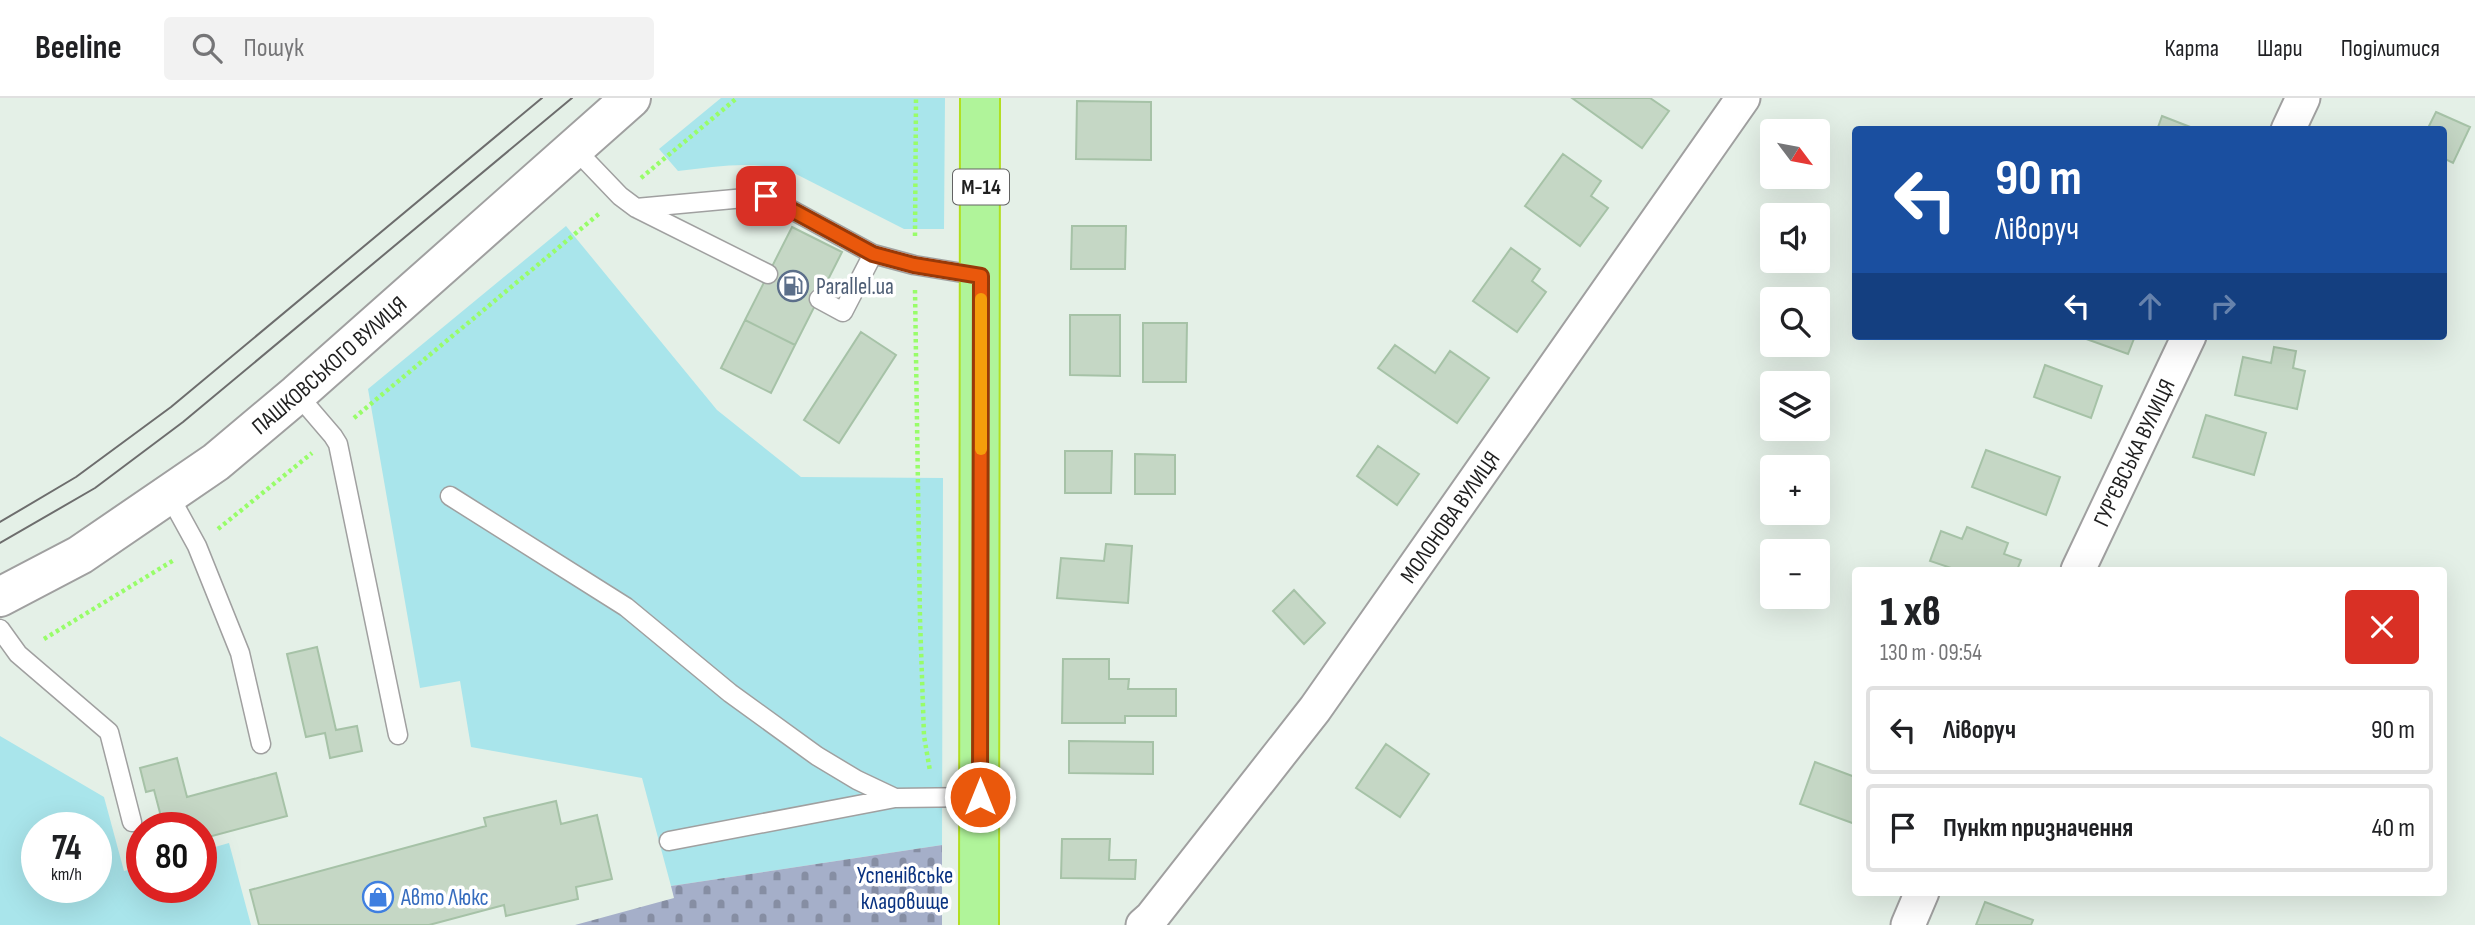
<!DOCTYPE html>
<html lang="uk">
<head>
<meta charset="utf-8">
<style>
	:root { --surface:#fff; --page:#f2f2f2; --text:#202124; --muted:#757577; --line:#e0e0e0 }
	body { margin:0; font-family:"Sofia Sans Condensed",sans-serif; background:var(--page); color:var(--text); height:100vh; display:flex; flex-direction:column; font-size:26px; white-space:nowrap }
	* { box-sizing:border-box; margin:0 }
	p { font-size:23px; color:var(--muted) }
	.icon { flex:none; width:38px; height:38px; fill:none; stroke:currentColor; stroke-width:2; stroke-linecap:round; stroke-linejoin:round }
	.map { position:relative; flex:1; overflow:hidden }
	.side { position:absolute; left:1852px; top:469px; width:595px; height:329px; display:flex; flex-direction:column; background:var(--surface); border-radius:7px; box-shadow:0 7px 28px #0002 }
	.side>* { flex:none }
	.top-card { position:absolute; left:1852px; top:28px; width:595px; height:214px; border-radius:7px; box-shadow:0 7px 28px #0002; background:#1a4fa0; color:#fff; overflow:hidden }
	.needle { width:46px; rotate:122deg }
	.buttons { position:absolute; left:1760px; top:21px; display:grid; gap:14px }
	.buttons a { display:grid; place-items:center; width:70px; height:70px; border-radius:7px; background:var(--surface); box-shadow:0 7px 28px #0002; font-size:35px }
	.speed { position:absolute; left:21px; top:714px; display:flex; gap:14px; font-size:35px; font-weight:700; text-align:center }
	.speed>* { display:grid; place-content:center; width:91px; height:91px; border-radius:50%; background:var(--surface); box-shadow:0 7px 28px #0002; line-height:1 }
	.speed small { font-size:18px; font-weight:400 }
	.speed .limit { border:10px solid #d22; background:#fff; color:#111 }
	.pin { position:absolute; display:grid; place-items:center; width:60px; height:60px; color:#fff; margin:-30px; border-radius:14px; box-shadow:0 4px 10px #0006 }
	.me { position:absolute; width:77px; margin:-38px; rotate:0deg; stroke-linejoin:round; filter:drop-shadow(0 0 5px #0008) }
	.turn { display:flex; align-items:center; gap:24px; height:147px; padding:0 28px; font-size:32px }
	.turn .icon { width:91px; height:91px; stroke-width:2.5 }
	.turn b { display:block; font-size:49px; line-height:60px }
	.lanes { display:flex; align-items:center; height:66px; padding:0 28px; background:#0003; justify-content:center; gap:35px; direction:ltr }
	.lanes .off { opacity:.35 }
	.round { display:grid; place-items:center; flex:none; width:74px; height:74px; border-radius:7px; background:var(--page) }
	.overview { display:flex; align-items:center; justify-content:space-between; height:119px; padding:0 28px }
	h1 { font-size:42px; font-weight:800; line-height:52px }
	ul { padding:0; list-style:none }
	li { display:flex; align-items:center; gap:21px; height:88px; margin:0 14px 10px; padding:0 14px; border:4px solid var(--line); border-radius:7px }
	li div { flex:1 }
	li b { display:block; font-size:26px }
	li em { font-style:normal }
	header { display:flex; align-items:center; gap:42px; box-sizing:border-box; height:98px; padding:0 35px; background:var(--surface); border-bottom:2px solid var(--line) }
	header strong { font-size:33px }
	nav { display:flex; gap:38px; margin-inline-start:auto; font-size:24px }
	.search { width:490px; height:63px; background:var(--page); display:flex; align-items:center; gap:18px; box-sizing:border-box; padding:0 24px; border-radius:7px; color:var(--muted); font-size:26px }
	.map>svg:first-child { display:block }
	.grass { fill:#a9e5eb; fill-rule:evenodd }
	.cemetery { fill:url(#cemetery-stones) }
	.building { fill:#c5d7c5; stroke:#a6c2a7; stroke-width:2 }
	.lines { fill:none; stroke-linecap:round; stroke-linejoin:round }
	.service-casing { stroke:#a0a0a0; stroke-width:21 }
	.minor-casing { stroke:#a0a0a0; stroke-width:37 }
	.tertiary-casing { stroke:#a0a0a0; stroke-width:42 }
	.trunk-casing { stroke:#b2df20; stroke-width:42 }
	.path { stroke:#98fd69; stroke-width:4.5; stroke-dasharray:3.5 3.5; stroke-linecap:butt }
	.service { stroke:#fff; stroke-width:18 }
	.minor { stroke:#fff; stroke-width:33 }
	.tertiary { stroke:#fff; stroke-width:38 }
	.trunk { stroke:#b0f49a; stroke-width:38 }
	.tram { stroke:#6d6d6d; stroke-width:2 }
	.route-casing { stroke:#983908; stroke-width:18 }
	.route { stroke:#ea580c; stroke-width:12 }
	.slow { stroke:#f59e0b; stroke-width:12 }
	.labels { text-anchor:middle; stroke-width:7; stroke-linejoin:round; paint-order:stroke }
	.shield { fill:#fff; stroke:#626262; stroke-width:2 }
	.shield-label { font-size:21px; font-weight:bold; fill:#1f1f1f }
	.service-label { font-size:23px; fill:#4e5e75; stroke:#fff; text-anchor:start }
	.street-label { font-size:23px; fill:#1f1f1f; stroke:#fff }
	.park-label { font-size:23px; fill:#093280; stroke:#fff }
	.shop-label { font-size:23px; fill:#366cbe; stroke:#fff; text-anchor:start }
</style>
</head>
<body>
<header>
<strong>Beeline</strong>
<div class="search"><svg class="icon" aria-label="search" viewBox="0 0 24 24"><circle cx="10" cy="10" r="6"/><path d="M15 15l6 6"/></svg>Пошук</div>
<nav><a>Карта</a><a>Шари</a><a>Поділитися</a></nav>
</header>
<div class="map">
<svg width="2475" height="827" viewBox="0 0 2475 827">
	<defs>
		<pattern id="cemetery-stones" width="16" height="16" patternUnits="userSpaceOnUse" patternTransform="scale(1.75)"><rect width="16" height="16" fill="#a5afc9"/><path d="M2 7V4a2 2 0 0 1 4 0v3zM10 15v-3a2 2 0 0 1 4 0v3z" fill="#868ea3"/></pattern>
	</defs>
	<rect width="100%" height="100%" fill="#e4f0e7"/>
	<!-- grass -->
	<path class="grass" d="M721,0H945L944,131H904L790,73C753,62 716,69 678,73L659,51Z
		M566,128L717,312L801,379L943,380L942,747L671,788L642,680L471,649L460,583L420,590L368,291Z
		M0,638L104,699L124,773L142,769V789H201V753L229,745L251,827H0ZM37,730H96V789H37Z"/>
	<!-- cemetery -->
	<path class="cemetery" d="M942,747V827H575L674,800L671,788Z"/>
	<!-- building -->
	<path class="building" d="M1572,0H1650L1669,13L1642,50Z
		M1077,3L1151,4V62L1076,61Z
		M2436,14L2470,29L2453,65L2443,60V32H2427Z
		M2162,18L2198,32H2157Z
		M1563,56L1601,83L1591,98L1608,110L1580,148L1525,108Z
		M1072,128H1126L1125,171H1071Z
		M792,129L842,154L795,247L745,222Z
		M1511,150L1540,171L1532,183L1546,194L1517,234L1473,203Z
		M1070,217H1120V278L1070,277Z
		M745,222L795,247L771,295L721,270Z
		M1143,225H1187L1186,284H1143Z
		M861,234L896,257L839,345L804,322Z
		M2078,238H2135L2128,256Z
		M1395,247L1435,275L1450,253L1489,280L1457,325L1378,270Z
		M2274,249L2296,253L2293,270L2305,273L2297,311L2235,297L2243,259L2271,265Z
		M2045,267L2102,288L2091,320L2034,299Z
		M2206,317L2266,335L2254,377L2193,359Z
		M1378,348L1419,376L1397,407L1357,378Z
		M1986,352L2060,379L2046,417L1972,389Z
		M1065,353H1112L1111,395H1065Z
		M1135,356L1175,357V396H1135Z
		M1967,429L2008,445L2004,456L2021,462L2017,472H1957L1930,463L1941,433L1962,441Z
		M1106,446L1132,448L1128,505L1057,500L1061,460L1104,463Z
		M1294,492L1325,525L1304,546L1273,513Z
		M317,549L336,632L357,628L362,653L330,660L325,635L306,639L287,556Z
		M1063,561H1109V581H1129L1128,591H1176V618H1125V625H1062Z
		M1069,643L1153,644V676L1069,675Z
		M1386,646L1429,676L1400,719L1356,690Z
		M177,660L187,699L276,675L287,718L201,741V730H164L154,692L146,694L140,670Z
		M1815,664L1855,679V726L1800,706Z
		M556,703L561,726L597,717L612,781L576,789L578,801L506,818L504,807L429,827H259L250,792L486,728L484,720Z
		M1062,741H1110L1109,762H1136L1135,781L1061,780Z
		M1985,804L2033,822L2031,827H1976Z"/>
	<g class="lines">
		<!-- service casing -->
		<g class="service-casing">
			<path id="service" d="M574,50L620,98L636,110L768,176
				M636,110L766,98L873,156L914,167L981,178
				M819,201L843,214L873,156
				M297,296L333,338L338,346L398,637
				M169,397L197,448L240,555L261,646
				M450,398L626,509L730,595L817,658L857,682L895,700
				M0,531L18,556L109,634L132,724
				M669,743L895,700L980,699"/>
		</g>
		<!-- minor casing -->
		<g class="minor-casing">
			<g id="minor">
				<path d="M2288,32L2303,0"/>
				<path id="s1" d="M2078,472L2189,238"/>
				<path id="s2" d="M1143,827L1152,819L1315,611L1743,0"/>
				<path d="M1908,827L1922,794"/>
			</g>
		</g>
		<!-- tertiary casing -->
		<g class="tertiary-casing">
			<g id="tertiary">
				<path id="s3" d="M0,499L80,457L216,364L297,296L631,0"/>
			</g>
		</g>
		<!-- trunk casing -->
		<g class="trunk-casing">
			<path id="trunk" d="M979,827L980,0"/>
		</g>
		<!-- path -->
		<path class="path" d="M641,80L737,0
			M915,138L916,0
			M915,192L920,521L924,638L930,673
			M354,320L600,115
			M218,431L312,355
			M44,541L174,462"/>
		<!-- service -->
		<use href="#service" class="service"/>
		<!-- minor -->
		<use href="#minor" class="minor"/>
		<!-- tertiary -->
		<use href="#tertiary" class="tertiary"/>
		<!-- trunk -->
		<use href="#trunk" class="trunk"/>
		<!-- tram -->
		<path class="tram" d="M0,424L76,379L171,309L542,0
			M0,445L95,390L183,324L572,0"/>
	</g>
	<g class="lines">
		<!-- route casing -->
		<g class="route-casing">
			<path id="route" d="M766,98L873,156L914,167L981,178L980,699"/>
		</g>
		<!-- route -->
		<use href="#route" class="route"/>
		<!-- slow -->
		<path class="slow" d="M981,351V201"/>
	</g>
	<!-- icons -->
	<defs>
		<g id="fuel-ring" transform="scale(1.575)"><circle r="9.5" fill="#fff" stroke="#5c6f8a" stroke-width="1.5"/><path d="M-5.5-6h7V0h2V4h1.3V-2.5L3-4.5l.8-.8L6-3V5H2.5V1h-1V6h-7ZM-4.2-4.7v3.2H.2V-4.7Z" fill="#5c6f8a"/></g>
		<g id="shop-ring" transform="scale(1.575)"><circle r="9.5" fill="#fff" stroke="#3f7fe0" stroke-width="1.5"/><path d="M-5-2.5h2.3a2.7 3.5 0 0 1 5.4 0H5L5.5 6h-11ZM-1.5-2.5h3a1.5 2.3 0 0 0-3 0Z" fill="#3f7fe0"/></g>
	</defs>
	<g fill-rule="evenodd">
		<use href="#fuel-ring" x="793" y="188"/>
		<use href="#shop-ring" x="378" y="799"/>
	</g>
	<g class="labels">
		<!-- shield labels -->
		<rect class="shield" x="953" y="71.5" width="56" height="35" rx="5"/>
		<g class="shield-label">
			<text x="981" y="96">М-14</text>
		</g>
		<!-- service labels -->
		<g class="service-label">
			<text x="816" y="196">Parallel.ua</text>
		</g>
		<!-- street labels -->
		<g class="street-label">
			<text dy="8" stroke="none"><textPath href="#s3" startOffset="404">ПАШКОВСЬКОГО ВУЛИЦЯ</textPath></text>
			<text dy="8" stroke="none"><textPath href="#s1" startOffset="130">ГУР’ЄВСЬКА ВУЛИЦЯ</textPath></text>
			<text dy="8" stroke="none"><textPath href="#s2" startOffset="511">МОЛОНОВА ВУЛИЦЯ</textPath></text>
		</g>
		<!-- park labels -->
		<g class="park-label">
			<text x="905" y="785">Успенівське<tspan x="905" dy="26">кладовище</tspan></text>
		</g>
		<!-- shop labels -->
		<g class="shop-label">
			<text x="401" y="807">Авто Люкс</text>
		</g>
	</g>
</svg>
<div class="buttons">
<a><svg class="needle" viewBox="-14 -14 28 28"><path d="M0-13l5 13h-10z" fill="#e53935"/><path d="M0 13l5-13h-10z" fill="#757577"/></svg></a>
<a><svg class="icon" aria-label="sound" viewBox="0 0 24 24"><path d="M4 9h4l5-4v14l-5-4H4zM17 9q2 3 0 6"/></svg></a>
<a><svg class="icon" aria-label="search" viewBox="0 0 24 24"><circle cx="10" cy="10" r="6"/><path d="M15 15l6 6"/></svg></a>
<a><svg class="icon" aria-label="layers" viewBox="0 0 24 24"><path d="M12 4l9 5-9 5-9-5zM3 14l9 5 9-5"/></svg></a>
<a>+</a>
<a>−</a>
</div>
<div class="speed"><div>74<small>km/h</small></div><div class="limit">80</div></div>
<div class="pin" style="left:766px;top:98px;background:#d93025"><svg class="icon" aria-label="arrive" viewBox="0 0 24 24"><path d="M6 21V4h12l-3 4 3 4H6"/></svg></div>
<svg class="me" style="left:980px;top:699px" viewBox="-20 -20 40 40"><circle r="17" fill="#ea580c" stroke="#fff" stroke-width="3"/><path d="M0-11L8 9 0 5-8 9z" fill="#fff"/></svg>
<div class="top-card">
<div class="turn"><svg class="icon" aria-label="left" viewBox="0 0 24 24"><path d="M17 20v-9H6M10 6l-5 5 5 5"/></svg><div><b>90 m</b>Ліворуч</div></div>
<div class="lanes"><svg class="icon" aria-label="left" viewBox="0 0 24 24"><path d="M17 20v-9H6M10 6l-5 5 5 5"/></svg><svg class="icon off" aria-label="ahead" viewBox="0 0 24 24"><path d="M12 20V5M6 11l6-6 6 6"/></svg><svg class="icon off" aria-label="right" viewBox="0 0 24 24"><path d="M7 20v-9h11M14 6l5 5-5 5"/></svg></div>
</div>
<section class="side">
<div class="overview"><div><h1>1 хв</h1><p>130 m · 09:54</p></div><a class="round" style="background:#d93025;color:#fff"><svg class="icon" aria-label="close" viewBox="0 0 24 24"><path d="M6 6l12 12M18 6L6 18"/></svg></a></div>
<ul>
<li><svg class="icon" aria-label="left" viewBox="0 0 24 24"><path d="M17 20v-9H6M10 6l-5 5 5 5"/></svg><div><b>Ліворуч</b></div><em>90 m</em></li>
<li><svg class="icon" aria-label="arrive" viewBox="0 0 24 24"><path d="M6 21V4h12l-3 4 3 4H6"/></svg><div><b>Пункт призначення</b></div><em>40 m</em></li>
</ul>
</section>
</div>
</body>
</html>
